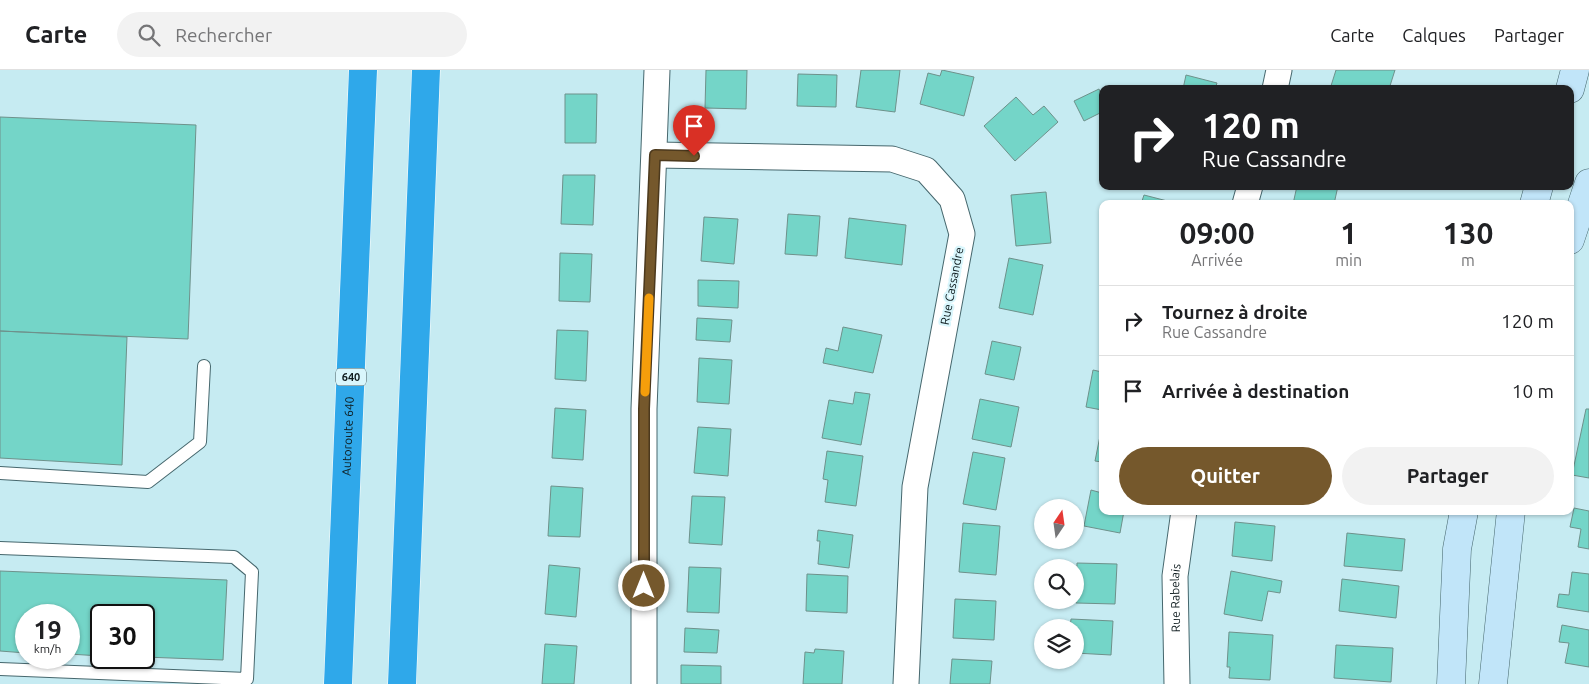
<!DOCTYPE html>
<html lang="fr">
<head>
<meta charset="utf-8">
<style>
	:root { --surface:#fff; --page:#f2f2f2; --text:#202124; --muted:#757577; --line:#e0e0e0; --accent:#75582c }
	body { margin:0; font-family:Ubuntu,sans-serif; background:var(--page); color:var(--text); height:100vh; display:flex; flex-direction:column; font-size:19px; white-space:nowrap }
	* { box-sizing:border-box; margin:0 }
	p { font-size:16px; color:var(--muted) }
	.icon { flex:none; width:28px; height:28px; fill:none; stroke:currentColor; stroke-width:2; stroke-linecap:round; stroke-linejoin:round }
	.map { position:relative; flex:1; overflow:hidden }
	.sheet { position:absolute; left:1099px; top:130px; width:475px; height:315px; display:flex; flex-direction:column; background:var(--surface); border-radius:10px; box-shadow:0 1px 4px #0004 }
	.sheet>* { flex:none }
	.hud { position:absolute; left:1099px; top:15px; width:475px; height:105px; border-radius:10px; box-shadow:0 1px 4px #0004; background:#202124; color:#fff; overflow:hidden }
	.needle { width:32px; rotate:13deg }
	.buttons { position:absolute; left:1034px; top:429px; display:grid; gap:10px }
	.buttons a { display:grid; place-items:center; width:50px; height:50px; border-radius:50%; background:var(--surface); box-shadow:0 1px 4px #0004; font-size:25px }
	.speed { position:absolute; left:15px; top:534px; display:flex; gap:10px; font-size:25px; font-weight:700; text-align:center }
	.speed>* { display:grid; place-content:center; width:65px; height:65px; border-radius:50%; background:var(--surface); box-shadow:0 1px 4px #0004; line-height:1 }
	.speed small { font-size:12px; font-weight:400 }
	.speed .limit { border:2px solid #111; border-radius:8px; background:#fff; color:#111 }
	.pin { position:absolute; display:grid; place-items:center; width:42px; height:42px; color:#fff; margin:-51px -21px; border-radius:50% 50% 50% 0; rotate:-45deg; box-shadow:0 0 5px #0007 }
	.pin .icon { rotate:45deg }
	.me { position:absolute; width:55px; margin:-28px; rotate:0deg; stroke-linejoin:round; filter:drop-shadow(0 0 4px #0008) }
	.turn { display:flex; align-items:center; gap:18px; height:105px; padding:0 20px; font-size:22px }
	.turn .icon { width:65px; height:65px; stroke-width:2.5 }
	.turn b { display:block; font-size:35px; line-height:42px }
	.eta { display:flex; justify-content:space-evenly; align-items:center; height:85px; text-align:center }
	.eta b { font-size:30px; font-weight:600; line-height:35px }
	.action { display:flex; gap:10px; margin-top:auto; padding:10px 20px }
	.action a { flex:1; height:58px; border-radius:30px; background:var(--accent); color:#fff; font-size:20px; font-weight:600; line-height:58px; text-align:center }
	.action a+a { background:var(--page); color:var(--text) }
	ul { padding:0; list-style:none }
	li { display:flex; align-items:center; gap:15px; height:70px; padding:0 20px; border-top:1px solid var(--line) }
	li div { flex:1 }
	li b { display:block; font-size:19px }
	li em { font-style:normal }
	header { display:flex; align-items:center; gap:30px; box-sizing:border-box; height:70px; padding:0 25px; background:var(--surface); border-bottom:1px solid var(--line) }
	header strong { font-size:24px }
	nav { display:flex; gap:28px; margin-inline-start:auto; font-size:18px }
	.search { width:350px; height:45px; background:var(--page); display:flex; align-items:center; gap:12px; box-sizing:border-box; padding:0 18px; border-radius:28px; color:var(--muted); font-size:19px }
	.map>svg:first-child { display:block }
	.building { fill:#74d5c8; stroke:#6e918b }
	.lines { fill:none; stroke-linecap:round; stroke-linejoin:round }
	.lane-casing { stroke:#46676d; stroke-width:14 }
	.street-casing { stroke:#46676d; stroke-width:27 }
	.secondary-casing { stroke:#46676d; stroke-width:29 }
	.highway-casing { stroke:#fff; stroke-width:29 }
	.lane { stroke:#fff; stroke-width:12 }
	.street { stroke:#fff; stroke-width:25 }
	.secondary { stroke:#c1e5f9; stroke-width:28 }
	.highway { stroke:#2fa8ea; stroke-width:28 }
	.route-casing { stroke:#4c391d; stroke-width:12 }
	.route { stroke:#75582c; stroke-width:9 }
	.slow { stroke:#f59e0b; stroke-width:9 }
	.labels { text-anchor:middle; stroke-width:4.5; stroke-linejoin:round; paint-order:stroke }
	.shield { fill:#d9f6fc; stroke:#4b5d61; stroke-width:1 }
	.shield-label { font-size:11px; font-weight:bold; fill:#0e1b1e }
	.street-label { font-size:12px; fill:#0e1b1e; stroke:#d9f6fc }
</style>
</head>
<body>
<header>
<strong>Carte</strong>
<div class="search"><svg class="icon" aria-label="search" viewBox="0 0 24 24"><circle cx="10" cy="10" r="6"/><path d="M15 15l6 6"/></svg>Rechercher</div>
<nav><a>Carte</a><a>Calques</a><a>Partager</a></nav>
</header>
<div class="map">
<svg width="1589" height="614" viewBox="0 0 1589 614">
	<rect width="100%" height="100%" fill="#c6ebf2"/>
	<!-- building -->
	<path class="building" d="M706,0H747L746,39L705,38Z
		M861,0H900L895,42L856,37Z
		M942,0L974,7L964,46L920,34L928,3L940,6Z
		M1336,0H1395L1389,19H1330Z
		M798,4L837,5L836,37L797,36Z
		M1186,5L1217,13L1215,19H1183Z
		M1099,19L1102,27V42L1084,51L1074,31Z
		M565,24H597L596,73H565Z
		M1016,27L1033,45L1044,36L1058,52L1015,91L984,56Z
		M0,47L196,55L188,269L0,261Z
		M563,105H595L593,155L561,154Z
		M1297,116H1338L1334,134H1293Z
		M1046,122L1051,173L1016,176L1011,125Z
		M1144,125L1179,134H1141Z
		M788,144L820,146L817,186L785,184Z
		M704,147L738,149L734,194L701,191Z
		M849,148L906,155L902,195L845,188Z
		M560,183L592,184L590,232L559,231Z
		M1009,188L1043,195L1033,245L999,238Z
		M698,210L739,211L738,238L698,236Z
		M697,248L732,250L730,272L696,270Z
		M843,257L882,265L873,303L823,293L826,278L838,281Z
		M557,260L588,261L586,311L555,309Z
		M0,261L127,267L122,395L0,388Z
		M992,271L1021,277L1014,310L985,304Z
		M699,288L732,290L729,334L697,332Z
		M1093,300L1102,302V340L1086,337Z
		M855,322L870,324L861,375L822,368L829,330L853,334Z
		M980,329L1019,337L1011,377L972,369Z
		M555,338L586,340L583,390L552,388Z
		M1586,339H1589V408L1572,405Z
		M1102,356V392L1095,391Z
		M698,357L731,359L728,406L694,403Z
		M827,381L863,386L856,436L825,432L828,410L823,409Z
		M973,382L1005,388L996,440L963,434Z
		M551,416L583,418L580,467L548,466Z
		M1091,420L1102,423V441H1124L1120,463L1084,456Z
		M692,426L725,427L722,475L689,473Z
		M1574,438L1589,441V479L1578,477L1581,459L1570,457Z
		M1235,452L1275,456L1272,491L1232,486Z
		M963,453L1000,456L996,505L959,502Z
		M818,460L853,465L849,498L818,494L820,471H817Z
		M1347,463L1405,469L1402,501L1344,496Z
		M1077,493L1117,494L1115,534L1076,533Z
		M549,495L580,498L576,547L545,544Z
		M689,497L721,498L719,543L687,542Z
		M0,501L227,510L223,590L144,587V545H101V586L69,584V545H26V583L0,581Z
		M1231,501L1282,511L1280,523L1268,521L1262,551L1224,544Z
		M1572,502L1589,504V542L1557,537L1559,524L1569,525Z
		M807,504L848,506L847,543L806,541Z
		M1342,509L1399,516L1396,548L1339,541Z
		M955,529L996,531L994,570L953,568Z
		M1071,549L1113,551L1111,585L1075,583V558H1070Z
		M1562,555L1589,560V597L1565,593L1569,573L1559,572Z
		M685,558L719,560L717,583L684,582Z
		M1229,562L1273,565L1270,610L1229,608L1230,597H1227Z
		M545,574L577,576L574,614H542Z
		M1336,575L1393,578L1391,612L1334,608Z
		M815,579L844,581L842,614H803L805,582L814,583Z
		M952,589L992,591L990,614H950Z
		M681,595L721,596V614H681Z"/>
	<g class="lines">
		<!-- lane casing -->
		<g class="lane-casing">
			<path id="lane" d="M0,403L148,412L200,372L204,296
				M0,478L234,487L252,502L247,609L0,599"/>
		</g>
		<!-- street casing -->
		<g class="street-casing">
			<g id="street">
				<path d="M1275,19L1279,0"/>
				<path d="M655,85L892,89L926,100L952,129L962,164L915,417L906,614"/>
				<path d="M1245,134L1250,116"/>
				<path d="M644,614V339L657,0"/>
				<path id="s1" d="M1177,614L1175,506L1184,441"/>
			</g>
		</g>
		<!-- secondary casing -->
		<g class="secondary-casing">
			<path id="secondary" d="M1570,19L1575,0
				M1534,134L1539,116
				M1570,170L1589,113
				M1451,614L1457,479L1464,441
				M1493,614L1511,441"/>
		</g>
		<!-- highway casing -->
		<g class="highway-casing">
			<g id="highway">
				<path id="s2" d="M338,614L363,0"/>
				<path d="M402,614L426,0"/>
			</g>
		</g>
		<!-- lane -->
		<use href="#lane" class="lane"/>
		<!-- street -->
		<use href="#street" class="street"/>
		<!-- secondary -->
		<use href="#secondary" class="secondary"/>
		<!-- highway -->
		<use href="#highway" class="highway"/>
	</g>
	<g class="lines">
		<!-- route casing -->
		<g class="route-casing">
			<path id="route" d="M644,516V339L655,85L694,86"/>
		</g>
		<!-- route -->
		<use href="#route" class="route"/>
		<!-- slow -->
		<path class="slow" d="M645,322L649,228"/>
	</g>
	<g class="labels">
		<!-- shield labels -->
		<rect class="shield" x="336" y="298.5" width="30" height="17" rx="4"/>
		<g class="shield-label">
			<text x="351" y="311">640</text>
		</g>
		<!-- street labels -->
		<g class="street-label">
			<text transform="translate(952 216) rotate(-79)" y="4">Rue Cassandre</text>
			<text dy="4" stroke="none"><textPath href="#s2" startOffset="248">Autoroute 640</textPath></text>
			<text dy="4" stroke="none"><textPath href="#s1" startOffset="86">Rue Rabelais</textPath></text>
		</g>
	</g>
</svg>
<div class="buttons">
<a><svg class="needle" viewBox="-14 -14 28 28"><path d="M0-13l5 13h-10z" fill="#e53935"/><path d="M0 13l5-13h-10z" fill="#757577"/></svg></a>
<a><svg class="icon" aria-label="search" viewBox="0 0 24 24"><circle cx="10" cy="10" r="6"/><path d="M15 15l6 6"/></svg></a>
<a><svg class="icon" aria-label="layers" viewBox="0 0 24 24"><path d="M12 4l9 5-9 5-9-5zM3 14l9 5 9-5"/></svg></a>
</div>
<div class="speed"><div>19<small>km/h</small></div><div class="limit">30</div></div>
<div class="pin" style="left:694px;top:86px;background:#d93025"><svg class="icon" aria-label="arrive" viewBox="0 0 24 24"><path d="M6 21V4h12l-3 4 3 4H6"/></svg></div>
<svg class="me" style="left:644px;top:516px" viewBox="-20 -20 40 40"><circle r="17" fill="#75582c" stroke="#fff" stroke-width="3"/><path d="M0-11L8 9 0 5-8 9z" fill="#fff"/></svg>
<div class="hud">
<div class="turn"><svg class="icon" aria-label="right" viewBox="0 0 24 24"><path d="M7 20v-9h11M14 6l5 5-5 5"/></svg><div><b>120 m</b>Rue Cassandre</div></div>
</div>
<section class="sheet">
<div class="eta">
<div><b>09:00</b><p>Arrivée</p></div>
<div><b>1</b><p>min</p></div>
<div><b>130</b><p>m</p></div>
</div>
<ul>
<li><svg class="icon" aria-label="right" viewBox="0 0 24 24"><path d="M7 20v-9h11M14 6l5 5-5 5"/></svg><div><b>Tournez à droite</b><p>Rue Cassandre</p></div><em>120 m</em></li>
<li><svg class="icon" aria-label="arrive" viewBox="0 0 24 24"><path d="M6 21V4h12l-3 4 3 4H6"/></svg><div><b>Arrivée à destination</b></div><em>10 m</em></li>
</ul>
<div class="action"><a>Quitter</a><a>Partager</a></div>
</section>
</div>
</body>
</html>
